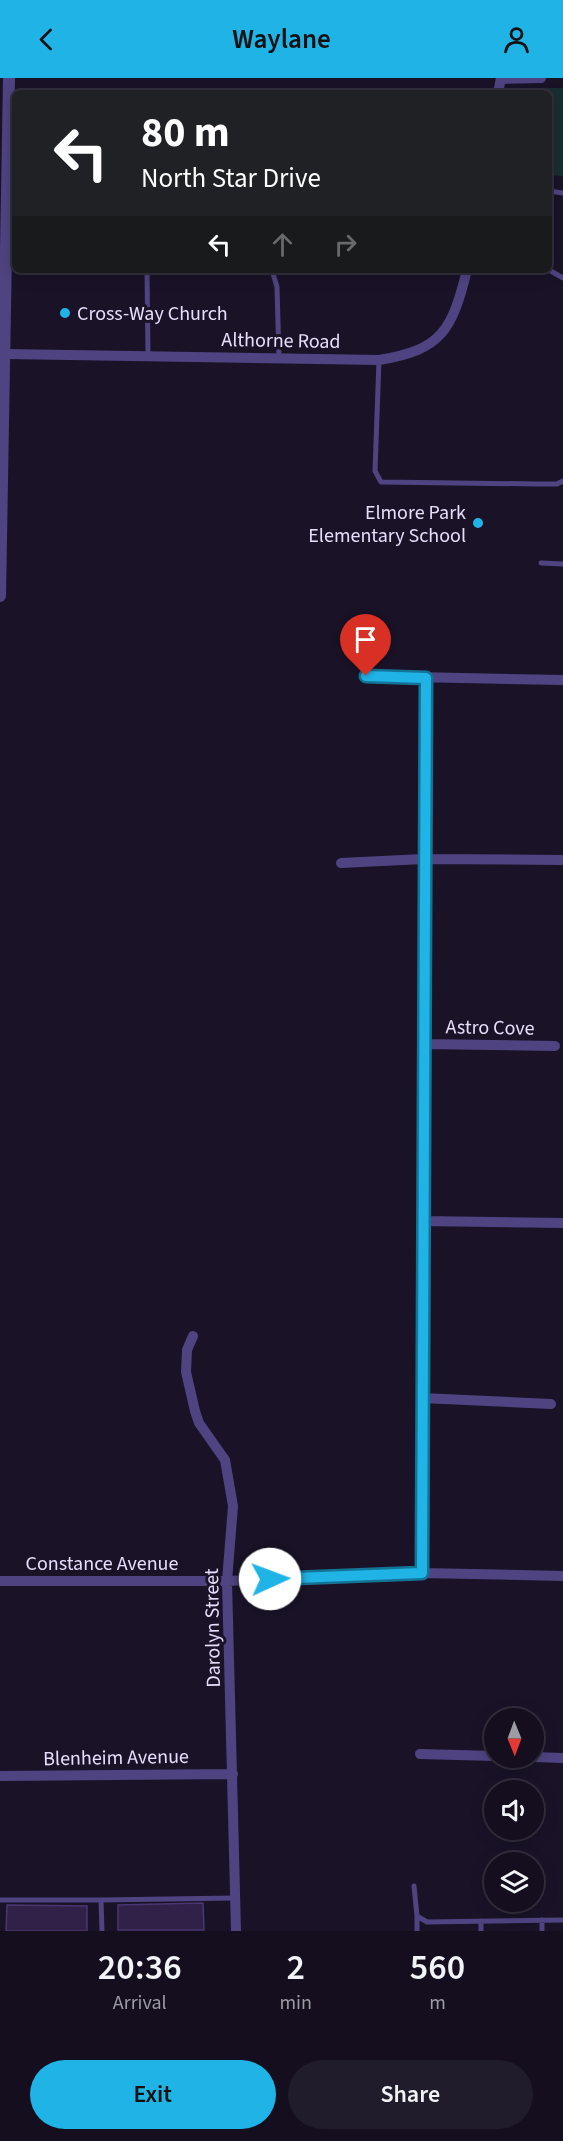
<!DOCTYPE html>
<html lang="en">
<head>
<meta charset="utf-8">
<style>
	:root { --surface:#140e1e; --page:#211c2b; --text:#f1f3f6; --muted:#9d9ca4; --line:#332e3c; --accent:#1fb3e6 }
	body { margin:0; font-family:"Source Sans 3",sans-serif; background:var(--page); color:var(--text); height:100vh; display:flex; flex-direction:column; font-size:22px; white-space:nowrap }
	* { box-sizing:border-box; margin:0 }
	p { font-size:20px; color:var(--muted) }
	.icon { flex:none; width:33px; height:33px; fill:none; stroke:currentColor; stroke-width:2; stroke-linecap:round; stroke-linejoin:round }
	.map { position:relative; height:1853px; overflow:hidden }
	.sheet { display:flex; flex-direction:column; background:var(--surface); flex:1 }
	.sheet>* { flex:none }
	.top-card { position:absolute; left:12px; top:12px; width:540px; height:183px; border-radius:9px; box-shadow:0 3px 15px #0003,0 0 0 2px var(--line); background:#202124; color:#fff; overflow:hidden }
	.needle { width:39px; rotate:179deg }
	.tools { position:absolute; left:484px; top:1630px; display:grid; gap:12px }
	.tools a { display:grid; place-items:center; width:60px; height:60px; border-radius:50%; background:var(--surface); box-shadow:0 3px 15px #0003,0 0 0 2px var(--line); font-size:30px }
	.pin { position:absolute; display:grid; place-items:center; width:51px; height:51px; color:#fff; margin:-62px -26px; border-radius:50% 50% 50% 0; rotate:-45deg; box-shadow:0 0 6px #0007 }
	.pin .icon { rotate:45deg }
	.me { position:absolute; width:66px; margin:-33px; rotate:88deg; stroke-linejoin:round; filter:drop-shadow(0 0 4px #0008) }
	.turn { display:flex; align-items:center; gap:21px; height:126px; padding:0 30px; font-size:27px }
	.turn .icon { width:78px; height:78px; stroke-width:2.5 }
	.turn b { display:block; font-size:42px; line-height:51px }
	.lanes { display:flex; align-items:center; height:57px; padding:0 30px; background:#0003; justify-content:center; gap:30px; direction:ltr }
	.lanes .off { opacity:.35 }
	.eta { display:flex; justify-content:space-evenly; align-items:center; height:102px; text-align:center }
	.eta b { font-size:36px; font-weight:600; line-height:42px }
	.button { display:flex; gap:12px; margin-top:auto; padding:12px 30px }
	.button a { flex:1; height:69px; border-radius:36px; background:var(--accent); color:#111; font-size:24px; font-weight:600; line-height:69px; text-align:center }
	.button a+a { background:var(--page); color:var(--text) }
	header { display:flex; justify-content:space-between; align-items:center; height:78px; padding:0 30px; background:var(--accent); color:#111; font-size:27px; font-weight:600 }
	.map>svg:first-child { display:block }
	.green { fill:#172e31 }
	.building { fill:#2f2147; stroke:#4a3670; stroke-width:1.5 }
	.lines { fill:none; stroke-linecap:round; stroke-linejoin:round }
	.service { stroke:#4f4481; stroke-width:5 }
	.minor { stroke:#4f4481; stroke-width:10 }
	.tertiary { stroke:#4f4481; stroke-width:12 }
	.route-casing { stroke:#147496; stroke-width:15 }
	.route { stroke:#1fb3e6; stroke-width:10 }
	.poi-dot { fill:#1fb3e6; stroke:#1a1328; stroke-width:2 }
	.labels { text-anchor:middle; stroke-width:6; stroke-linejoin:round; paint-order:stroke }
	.poi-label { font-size:20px; fill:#e6defb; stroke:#1a1328; text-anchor:start }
	.street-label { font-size:20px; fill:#e6defb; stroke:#1a1328 }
</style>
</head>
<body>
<header><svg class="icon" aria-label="back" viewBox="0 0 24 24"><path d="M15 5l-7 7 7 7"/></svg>Waylane<svg class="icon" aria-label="person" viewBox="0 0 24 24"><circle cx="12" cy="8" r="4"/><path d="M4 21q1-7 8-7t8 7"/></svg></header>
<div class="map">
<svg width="563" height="1853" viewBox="0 0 563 1853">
	<rect width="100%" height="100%" fill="#1a1328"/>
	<!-- green -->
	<path class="green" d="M510,10H563V98L549,97V15H510Z"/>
	<!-- building -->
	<path class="building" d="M203,1825L204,1852H118V1827Z
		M7,1827L87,1828V1853H6Z"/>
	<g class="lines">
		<!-- service -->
		<path class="service" d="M549,113L563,115
			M147,192L148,277
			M272,192L277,209L279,280
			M549,192L563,200
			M379,282L375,393L381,404L538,406H557L563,403
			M541,485L563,486
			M414,1808L417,1838L427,1844L563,1842
			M0,1822H101
			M542,1842V1853
			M481,1843V1853
			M102,1853L101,1822L236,1820
			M417,1853V1838"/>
		<!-- minor -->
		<path class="minor" d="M501,1L541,0
			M498,15L501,0
			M6,276L379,282C442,272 452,252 467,192
			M366,598L563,602
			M341,785L423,781L563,782
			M424,966L555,968
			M422,1143L563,1145
			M193,1258L187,1272L186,1294L195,1333L199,1345L225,1382L233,1428L227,1503L236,1853
			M422,1320L551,1326
			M422,1495L426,600
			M0,1503H227L422,1495L563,1498
			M420,1676L495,1678
			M534,1679L563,1680
			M0,1698L233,1696"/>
		<!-- tertiary -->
		<path class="tertiary" d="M0,518L9,0"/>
	</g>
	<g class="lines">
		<!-- route casing -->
		<g class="route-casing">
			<path id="route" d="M270,1501L422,1495L426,600L366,598"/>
		</g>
		<!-- route -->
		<use href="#route" class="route"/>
	</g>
	<!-- markers -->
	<g class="poi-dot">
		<circle cx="65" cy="235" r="6"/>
		<circle cx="478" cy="445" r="6"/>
	</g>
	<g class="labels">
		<!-- poi labels -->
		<g class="poi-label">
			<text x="77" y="242">Cross-Way Church</text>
			<text x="466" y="441" text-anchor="end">Elmore Park<tspan x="466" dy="23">Elementary School</tspan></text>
		</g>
		<!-- street labels -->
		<g class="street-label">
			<text transform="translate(281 262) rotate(1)" y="7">Althorne Road</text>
			<text transform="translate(490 949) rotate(1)" y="7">Astro Cove</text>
			<text x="102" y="1492">Constance Avenue</text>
			<text transform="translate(212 1550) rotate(-91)" y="7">Darolyn Street</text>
			<text transform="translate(116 1679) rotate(-1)" y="7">Blenheim Avenue</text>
		</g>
	</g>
</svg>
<div class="tools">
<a><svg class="needle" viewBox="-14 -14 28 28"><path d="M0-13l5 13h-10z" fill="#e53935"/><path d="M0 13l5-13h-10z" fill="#9d9ca4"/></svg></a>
<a><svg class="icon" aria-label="sound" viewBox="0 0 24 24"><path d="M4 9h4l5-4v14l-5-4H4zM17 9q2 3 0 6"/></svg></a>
<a><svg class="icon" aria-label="layers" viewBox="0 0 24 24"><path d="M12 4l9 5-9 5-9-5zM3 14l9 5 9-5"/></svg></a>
</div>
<div class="pin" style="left:366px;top:598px;background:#d93025"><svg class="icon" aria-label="arrive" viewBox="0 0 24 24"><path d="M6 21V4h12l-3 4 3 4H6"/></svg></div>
<svg class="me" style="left:270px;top:1501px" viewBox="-20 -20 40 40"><circle r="19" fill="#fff"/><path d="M0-13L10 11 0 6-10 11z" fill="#1fb3e6"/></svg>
<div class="top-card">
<div class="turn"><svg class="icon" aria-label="left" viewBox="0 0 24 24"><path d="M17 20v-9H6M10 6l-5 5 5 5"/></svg><div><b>80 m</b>North Star Drive</div></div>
<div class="lanes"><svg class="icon" aria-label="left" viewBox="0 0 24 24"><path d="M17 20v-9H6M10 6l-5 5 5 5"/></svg><svg class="icon off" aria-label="ahead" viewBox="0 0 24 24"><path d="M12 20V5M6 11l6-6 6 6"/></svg><svg class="icon off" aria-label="right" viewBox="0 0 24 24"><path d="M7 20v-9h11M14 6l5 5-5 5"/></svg></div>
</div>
</div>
<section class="sheet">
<div class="eta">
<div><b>20:36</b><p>Arrival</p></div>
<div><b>2</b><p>min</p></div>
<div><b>560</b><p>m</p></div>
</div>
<div class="button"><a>Exit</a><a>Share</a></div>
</section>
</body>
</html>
